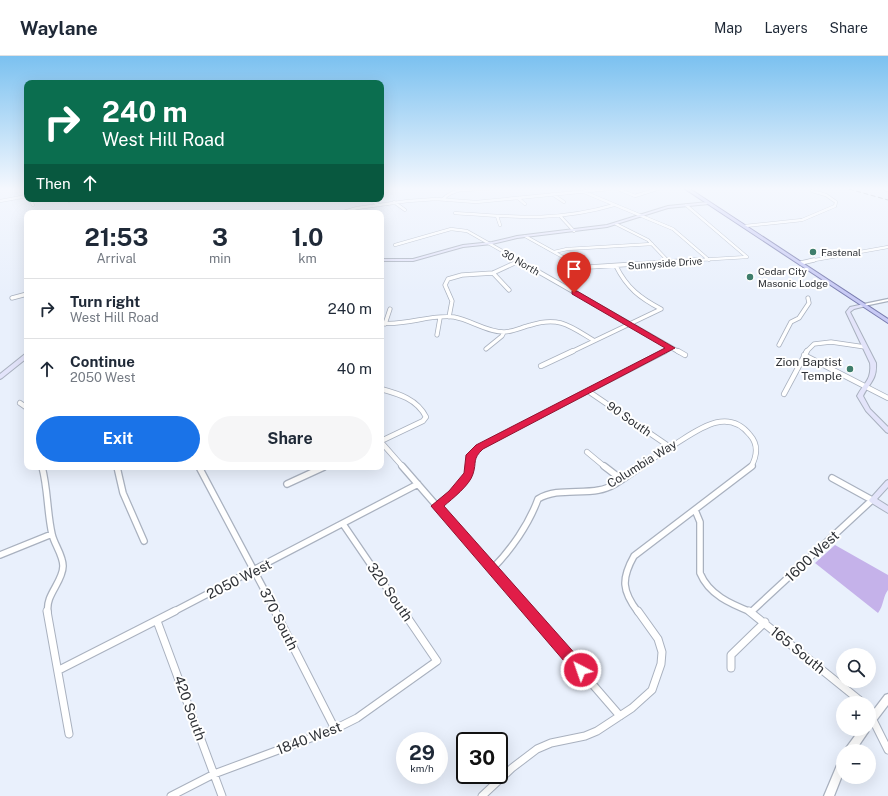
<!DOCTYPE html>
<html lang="en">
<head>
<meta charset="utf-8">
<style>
	:root { --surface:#fff; --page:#f6f6f7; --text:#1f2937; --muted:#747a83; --line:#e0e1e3; --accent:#1a73e8 }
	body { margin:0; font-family:"Public Sans",sans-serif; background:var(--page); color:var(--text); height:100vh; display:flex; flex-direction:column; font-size:15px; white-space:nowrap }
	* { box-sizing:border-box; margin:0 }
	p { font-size:13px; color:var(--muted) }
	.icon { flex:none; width:22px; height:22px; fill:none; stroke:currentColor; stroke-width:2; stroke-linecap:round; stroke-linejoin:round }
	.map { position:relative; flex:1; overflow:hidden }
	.details { position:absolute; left:24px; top:154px; width:360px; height:260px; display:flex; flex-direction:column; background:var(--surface); border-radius:8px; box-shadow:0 4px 16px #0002 }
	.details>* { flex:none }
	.banner { position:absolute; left:24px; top:24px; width:360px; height:122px; border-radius:8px; box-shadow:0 4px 16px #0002; background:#0b6e4f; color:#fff; overflow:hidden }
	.fabs { position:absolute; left:836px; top:592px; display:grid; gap:8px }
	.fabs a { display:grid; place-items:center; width:40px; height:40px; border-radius:50%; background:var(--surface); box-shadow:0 4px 16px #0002; font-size:20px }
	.speed { position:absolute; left:396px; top:676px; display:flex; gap:8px; font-size:20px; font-weight:700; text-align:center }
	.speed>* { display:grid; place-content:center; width:52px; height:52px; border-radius:50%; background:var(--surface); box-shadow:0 4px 16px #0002; line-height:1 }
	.speed small { font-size:10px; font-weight:400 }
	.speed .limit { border:2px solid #111; border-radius:6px; background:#fff; color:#111 }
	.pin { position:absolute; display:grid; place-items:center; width:34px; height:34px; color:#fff; margin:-41px -17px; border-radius:50% 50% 50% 0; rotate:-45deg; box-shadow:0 0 4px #0007 }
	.pin .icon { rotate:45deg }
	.me { position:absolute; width:44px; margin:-22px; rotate:319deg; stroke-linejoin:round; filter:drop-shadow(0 0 3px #0008) }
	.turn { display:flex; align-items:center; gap:14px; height:84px; padding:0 12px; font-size:18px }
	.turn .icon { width:52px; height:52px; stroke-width:2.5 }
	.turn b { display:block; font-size:28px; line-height:34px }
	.then { display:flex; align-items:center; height:38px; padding:0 12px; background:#0003; gap:8px; font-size:15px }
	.eta { display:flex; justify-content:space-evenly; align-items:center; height:68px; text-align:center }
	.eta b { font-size:24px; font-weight:700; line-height:28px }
	.cta { display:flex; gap:8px; margin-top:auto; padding:8px 12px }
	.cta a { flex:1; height:46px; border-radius:24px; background:var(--accent); color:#fff; font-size:16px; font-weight:700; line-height:46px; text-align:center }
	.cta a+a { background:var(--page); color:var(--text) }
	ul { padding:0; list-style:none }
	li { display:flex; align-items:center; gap:12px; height:60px; padding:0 12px; border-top:1px solid var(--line) }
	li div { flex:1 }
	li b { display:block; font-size:15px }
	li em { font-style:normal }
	header { display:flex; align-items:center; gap:24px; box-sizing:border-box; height:56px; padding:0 20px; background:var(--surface); border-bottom:1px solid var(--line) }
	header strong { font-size:19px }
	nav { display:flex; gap:22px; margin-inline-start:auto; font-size:14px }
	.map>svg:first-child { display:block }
	.green { fill:#c5b2ea }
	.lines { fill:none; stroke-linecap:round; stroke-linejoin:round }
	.minor-far4-casing { stroke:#a9b1bf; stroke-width:3.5 }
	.minor-far3-casing { stroke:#a9b1bf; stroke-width:5 }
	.minor-far2-casing { stroke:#a9b1bf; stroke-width:6 }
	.minor-far1-casing { stroke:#a9b1bf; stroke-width:8 }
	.minor-casing { stroke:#a9b1bf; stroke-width:9 }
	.tertiary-casing { stroke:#a9b1bf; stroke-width:2.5 }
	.secondary-casing { stroke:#a9b1bf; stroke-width:2 }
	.primary-casing { stroke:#7a7daf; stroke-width:2 }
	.minor-far4 { stroke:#fff; stroke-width:2.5 }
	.minor-far3 { stroke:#fff; stroke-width:3.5 }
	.minor-far2 { stroke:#fff; stroke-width:4.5 }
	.minor-far1 { stroke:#fff; stroke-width:5.5 }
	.minor { stroke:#fff; stroke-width:7 }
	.tertiary { fill:#fff; fill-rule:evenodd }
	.secondary { fill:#e3e4fa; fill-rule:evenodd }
	.primary { fill:#c8caf5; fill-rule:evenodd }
	.rail { stroke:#777c83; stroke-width:1; stroke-dasharray:5 2.5; stroke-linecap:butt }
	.route { fill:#e11d48; stroke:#92132f }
	.poi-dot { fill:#3e7d6b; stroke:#fff; stroke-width:1.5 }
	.labels { text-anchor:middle; stroke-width:4; stroke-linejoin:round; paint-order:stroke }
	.far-poi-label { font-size:10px; fill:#2f3237; stroke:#fff; text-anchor:start }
	.far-street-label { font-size:10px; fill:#2f3237; stroke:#fff }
	.poi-label { font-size:12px; fill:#2f3237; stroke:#fff; text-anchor:end }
	.street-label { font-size:12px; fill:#2f3237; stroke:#fff }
	.near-street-label { font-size:14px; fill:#2f3237; stroke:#fff }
</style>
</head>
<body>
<header>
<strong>Waylane</strong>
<nav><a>Map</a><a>Layers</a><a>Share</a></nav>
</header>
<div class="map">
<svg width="888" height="740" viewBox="0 0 888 740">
	<rect width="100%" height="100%" fill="#e9f0fc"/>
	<!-- green -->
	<path class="green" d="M835,489L888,519V534C883,540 884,549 878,557L815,507Z"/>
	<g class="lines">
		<!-- minor-far4 casing -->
		<g class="minor-far4-casing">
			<path id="minor-far4" d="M618,133L635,140L657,133
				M885,133L888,134
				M584,136L673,173L709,204
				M552,138L564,146
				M518,142L525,148
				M30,143L33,149
				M68,143L69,145
				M370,143L378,149
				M443,143C455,131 471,134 487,133
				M0,145L27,140
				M394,146L405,154
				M686,149L747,201
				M202,157H212
				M340,157L357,152L408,145L436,143L476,146L609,133
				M455,157C514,161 556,166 614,149
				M497,160L500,169
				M561,161L574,175
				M616,168L648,184L668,205
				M745,170L802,164L835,150L836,146L826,139L812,135
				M525,180L570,205
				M395,189L451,173L467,175L520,205
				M554,196L567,193L652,188
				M680,205L747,201
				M809,205L888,191"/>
		</g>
		<!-- minor-far3 casing -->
		<g class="minor-far3-casing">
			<path id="minor-far3" d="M518,204L679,296
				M568,204L577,209L589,211L696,204
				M667,204L670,207
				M801,207L814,204
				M616,210C627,232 640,242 661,253
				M493,217L509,234
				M12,242L27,238
				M449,261L452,245L445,229L448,223L462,219L493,217L519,205
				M381,267C406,270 430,258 454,261C471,264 486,276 504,276C513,276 522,271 531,269C559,260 570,270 593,284
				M385,268L390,253
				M437,279L440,262
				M779,289L791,266L799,262L809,247L808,242
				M486,293L502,280L504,276
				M571,296L661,253
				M664,296L671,292
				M806,296L814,288L831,286L865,291"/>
		</g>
		<!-- minor-far2 casing -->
		<g class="minor-far2-casing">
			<path id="minor-far2" d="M678,295L685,299
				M804,299L888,342
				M541,310L573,295
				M381,333C399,338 417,343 426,361L423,365L381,385
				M588,335L670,391
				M784,338L807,295
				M20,347L27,352
				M381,386L403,411
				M587,396L605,411
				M470,411L471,399L480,391L665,295
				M640,411C652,403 665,395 677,387C699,373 728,351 750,379C759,389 757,400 751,411"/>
		</g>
		<!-- minor-far1 casing -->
		<g class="minor-far1-casing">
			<path id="minor-far1" d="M402,410L529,556
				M604,410L621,423
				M42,411C48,433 47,456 52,478C54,488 63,499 63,510C63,526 45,539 48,556
				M117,411L123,437L144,485
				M199,411L276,556
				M287,428L324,411
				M437,450C450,439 468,428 470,410
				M695,454L700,466V517C709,539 731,548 751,556
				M343,468L403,556
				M0,499L52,478
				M492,513C511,494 529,468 538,443C556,432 579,438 599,434C614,432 629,418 642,410
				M173,556L418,428
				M638,556C622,535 621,523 634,500L752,410
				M751,556L872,444L832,422"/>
		</g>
		<!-- minor casing -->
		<g class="minor-casing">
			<path id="minor" d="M47,555L69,678
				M275,555L335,673
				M529,555L620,660
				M749,555L863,647
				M157,565L222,740
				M731,612V599L765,566
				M59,614L175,555
				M869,656L888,694
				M171,740L214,718L335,673L357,662L437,605L403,555
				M482,740L512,712L537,693L551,687L585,680L597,675L632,652L652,634L661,608L662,596L658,583L638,555"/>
		</g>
		<!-- tertiary casing -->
		<g class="tertiary-casing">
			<path id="tertiary" d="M888,243V245L864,250L862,249L864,248Z
				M888,638V649L872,670L869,671V660L885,639Z
				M869,672V673L868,676L855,695H844L846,692L860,673H869Z
				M843,700V717L834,740H824L840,702Z"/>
		</g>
		<!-- secondary casing -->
		<g class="secondary-casing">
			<path id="secondary" d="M708,146L710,147L709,148L668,152L607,171L517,182L492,188L463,191L413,205H381V203H413L463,189L492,186L517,180L607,169L668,150Z
				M864,248L866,249V250L854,253L850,256L876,307C877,324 870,326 863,340L870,353L888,371V377L886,376L866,355L857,340C864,326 872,324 870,307L846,256L850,251Z
				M27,297V302L2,322L0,323V318L25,298Z
				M888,424V431L877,443L888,450V457L870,446L869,444L886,425Z"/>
		</g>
		<!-- primary casing -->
		<g class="primary-casing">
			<path id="primary" d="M685,133H690L888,263V267Z"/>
		</g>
		<!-- minor-far4 -->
		<use href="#minor-far4" class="minor-far4"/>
		<!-- minor-far3 -->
		<use href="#minor-far3" class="minor-far3"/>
		<!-- minor-far2 -->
		<use href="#minor-far2" class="minor-far2"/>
		<!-- minor-far1 -->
		<use href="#minor-far1" class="minor-far1"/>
		<!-- minor -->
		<use href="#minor" class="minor"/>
		<!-- tertiary -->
		<use href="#tertiary" class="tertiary"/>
		<!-- secondary -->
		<use href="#secondary" class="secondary"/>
		<!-- primary -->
		<use href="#primary" class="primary"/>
		<!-- rail -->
		<path class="rail" d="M849,133L888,144"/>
	</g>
	<!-- sky -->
	<linearGradient id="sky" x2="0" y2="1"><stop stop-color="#7bc1f0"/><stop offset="0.56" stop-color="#f5f8fe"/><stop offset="1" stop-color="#f5f8fe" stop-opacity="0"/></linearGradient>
	<rect width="888" height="237" fill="url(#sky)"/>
	<!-- route -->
	<path class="route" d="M572,235H577L675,292L483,393C472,403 477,406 473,418C470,429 452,443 444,450L586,610L588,614L586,619L581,621L576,619L431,450L449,435L464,417L466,399L476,389L665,292L572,238Z"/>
	<!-- markers -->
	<g class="poi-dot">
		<circle cx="813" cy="196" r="4"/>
		<circle cx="750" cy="221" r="4"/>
		<circle cx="850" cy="313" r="4"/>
	</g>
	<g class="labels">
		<!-- far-poi labels -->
		<g class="far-poi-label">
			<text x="821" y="200">Fastenal</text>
			<text x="758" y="219">Cedar City<tspan x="758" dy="12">Masonic Lodge</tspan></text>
		</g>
		<!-- far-street labels -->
		<g class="far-street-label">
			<text transform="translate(521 206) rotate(30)" y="4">30 North</text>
			<text transform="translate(665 207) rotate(-4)" y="4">Sunnyside Drive</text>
		</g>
		<!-- poi labels -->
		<g class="poi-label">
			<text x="842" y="310">Zion Baptist<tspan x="842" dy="14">Temple</tspan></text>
		</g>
		<!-- street labels -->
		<g class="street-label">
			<text transform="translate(629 363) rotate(35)" y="4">90 South</text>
			<text transform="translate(642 408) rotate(-32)" y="4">Columbia Way</text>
		</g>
		<!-- near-street labels -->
		<g class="near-street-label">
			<text transform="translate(812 500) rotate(-43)" y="5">1600 West</text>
			<text transform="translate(239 523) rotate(-27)" y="5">2050 West</text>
			<text transform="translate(390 536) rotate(55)" y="5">320 South</text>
			<text transform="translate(279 563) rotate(63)" y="5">370 South</text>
			<text transform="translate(798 594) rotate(39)" y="5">165 South</text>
			<text transform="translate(190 652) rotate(70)" y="5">420 South</text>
			<text transform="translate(309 682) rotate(-21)" y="5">1840 West</text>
		</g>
	</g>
</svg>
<div class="fabs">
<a><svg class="icon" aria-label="search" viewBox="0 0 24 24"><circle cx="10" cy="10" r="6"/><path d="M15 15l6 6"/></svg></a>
<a>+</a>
<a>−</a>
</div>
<div class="speed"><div>29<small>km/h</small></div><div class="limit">30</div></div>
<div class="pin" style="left:574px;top:237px;background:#d93025"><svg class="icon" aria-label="arrive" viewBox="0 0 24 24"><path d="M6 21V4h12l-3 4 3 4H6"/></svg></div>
<svg class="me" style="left:581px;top:614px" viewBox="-20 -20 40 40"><circle r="17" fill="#e11d48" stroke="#fff" stroke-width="3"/><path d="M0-11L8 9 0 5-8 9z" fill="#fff"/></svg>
<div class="banner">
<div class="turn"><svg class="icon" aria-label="right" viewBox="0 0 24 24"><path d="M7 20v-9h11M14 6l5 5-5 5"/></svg><div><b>240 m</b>West Hill Road</div></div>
<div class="then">Then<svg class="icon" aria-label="ahead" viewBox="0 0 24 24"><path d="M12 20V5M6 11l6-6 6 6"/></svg></div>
</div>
<section class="details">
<div class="eta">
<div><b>21:53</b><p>Arrival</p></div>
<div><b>3</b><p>min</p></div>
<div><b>1.0</b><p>km</p></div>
</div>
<ul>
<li><svg class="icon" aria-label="right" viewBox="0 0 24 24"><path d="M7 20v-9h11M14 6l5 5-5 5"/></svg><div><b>Turn right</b><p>West Hill Road</p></div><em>240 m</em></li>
<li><svg class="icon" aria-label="ahead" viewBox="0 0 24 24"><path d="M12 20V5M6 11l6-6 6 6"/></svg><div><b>Continue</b><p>2050 West</p></div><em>40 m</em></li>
</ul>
<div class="cta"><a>Exit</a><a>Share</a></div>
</section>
</div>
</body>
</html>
